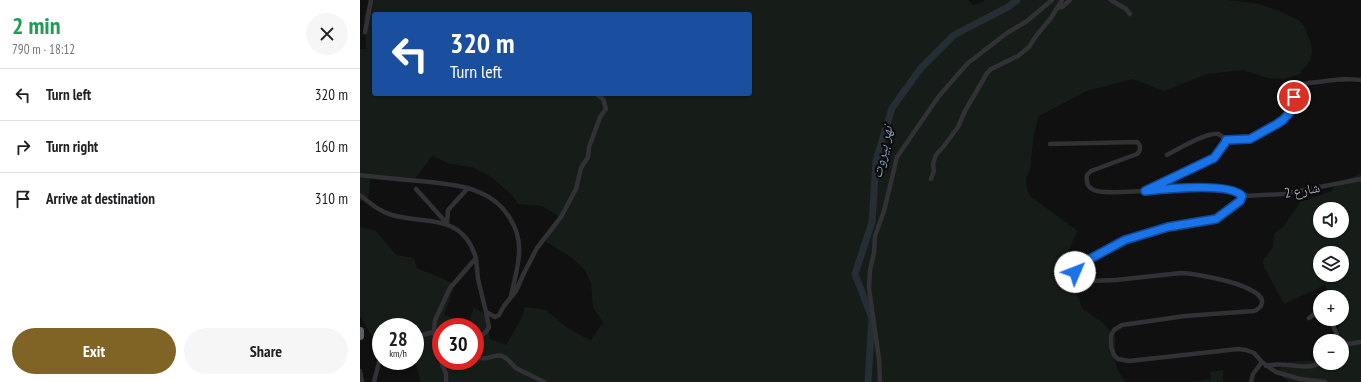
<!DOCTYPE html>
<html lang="en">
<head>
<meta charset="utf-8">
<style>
	:root { --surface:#fff; --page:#f6f6f6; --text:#202124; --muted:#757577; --line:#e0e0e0; --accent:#7f6425 }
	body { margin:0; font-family:"PT Sans Narrow","Noto Naskh Arabic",sans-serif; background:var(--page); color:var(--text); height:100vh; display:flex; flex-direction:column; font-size:15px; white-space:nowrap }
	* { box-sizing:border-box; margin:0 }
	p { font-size:13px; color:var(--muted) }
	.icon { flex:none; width:22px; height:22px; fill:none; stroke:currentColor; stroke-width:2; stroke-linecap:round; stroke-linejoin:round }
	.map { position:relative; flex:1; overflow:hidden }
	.details { display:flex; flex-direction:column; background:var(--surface); width:360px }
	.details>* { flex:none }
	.guide { position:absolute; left:12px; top:12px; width:380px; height:84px; border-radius:4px; box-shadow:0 1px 3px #0004; background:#1a4fa0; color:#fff; overflow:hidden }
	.controls { position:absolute; left:953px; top:202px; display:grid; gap:8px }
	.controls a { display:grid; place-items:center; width:36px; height:36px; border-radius:50%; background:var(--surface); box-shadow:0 1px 3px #0004; font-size:20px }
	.speed { position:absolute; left:12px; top:318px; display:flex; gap:8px; font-size:20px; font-weight:700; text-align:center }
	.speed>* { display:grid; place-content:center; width:52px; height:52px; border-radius:50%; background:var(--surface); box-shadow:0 1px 3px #0004; line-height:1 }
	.speed small { font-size:10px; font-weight:400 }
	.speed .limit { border:6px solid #d22; background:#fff; color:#111 }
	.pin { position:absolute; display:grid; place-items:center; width:34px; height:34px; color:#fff; margin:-17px; border:2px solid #fff; border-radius:50%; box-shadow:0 1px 4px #0007 }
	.me { position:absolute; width:44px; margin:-22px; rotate:46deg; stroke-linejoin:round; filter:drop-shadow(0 0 3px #0008) }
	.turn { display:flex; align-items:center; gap:14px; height:84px; padding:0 12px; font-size:18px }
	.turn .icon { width:52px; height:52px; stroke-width:2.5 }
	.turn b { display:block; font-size:28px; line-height:34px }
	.round { display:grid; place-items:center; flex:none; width:42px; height:42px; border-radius:21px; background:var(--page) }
	.headline { display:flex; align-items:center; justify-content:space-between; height:68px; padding:0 12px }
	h1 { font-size:24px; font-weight:600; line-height:30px; color:#1e9e55 }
	.cta { display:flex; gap:8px; margin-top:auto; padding:8px 12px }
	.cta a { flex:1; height:46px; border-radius:24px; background:var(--accent); color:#fff; font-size:16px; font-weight:600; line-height:46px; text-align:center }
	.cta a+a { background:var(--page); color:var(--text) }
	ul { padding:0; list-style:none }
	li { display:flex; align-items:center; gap:12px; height:52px; padding:0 12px; border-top:1px solid var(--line) }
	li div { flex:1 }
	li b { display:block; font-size:15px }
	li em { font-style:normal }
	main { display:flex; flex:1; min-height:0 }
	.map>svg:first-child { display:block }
	.green { fill:#161c17; fill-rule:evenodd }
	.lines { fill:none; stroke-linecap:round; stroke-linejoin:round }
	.river { stroke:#262e35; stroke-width:7 }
	.minor { stroke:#313136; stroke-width:4.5 }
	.motorway { stroke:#5d5f67; stroke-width:8 }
	.route-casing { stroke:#114b97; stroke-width:10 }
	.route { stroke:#1a73e8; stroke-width:7 }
	.labels { text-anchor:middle; stroke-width:4; stroke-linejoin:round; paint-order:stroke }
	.street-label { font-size:14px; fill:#a1a5b2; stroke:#0b0b0c }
	.water-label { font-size:15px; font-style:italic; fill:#7692af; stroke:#0b0b0c }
</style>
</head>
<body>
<main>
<section class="details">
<div class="headline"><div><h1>2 min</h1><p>790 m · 18:12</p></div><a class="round"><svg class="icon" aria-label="close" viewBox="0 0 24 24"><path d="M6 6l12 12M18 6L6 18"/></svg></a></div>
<ul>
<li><svg class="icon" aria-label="left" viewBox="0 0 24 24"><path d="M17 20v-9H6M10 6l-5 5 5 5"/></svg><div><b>Turn left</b></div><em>320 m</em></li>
<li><svg class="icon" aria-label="right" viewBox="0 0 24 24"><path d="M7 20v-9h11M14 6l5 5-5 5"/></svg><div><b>Turn right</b></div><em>160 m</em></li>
<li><svg class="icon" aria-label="arrive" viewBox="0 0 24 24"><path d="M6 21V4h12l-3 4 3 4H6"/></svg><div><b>Arrive at destination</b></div><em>310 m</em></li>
</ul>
<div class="cta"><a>Exit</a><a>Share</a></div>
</section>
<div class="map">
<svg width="1001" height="382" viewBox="0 0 1001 382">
	<rect width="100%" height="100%" fill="#101011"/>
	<!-- green -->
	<path class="green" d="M10,0H608L613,5L623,2L625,0H866L895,3L914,9L939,20L944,26L951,44L952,52L950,61L945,67L940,74L924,79L907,78L883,70L847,74L804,91L773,79L727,91L679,116L674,133L670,170L666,179L667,188L670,196L718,231C713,239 709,248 707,258C706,264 708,268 705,274L719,299L722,308L743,323L756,338C753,356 754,368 766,382H61L56,365L36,368L37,361H55V327H21L20,350L0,316V227L16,231L36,255L54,258L57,268C69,274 83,277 94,285V288L84,315L109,323L114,308L125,314L130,339L146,345L160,321L165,307L186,310L208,328L222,336L231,340L243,322L233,307L231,284L225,270L212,258L185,241L200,217L182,206L158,204L152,195L130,176L112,167L90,164L72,156L54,180L11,176L8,199L0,201V49H6L4,16ZM14,14H390V94H14ZM81,327H115V361H81Z
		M1001,173V382H929L919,374L918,369L929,362L960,360V363H982V351L988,349L978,329L982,319V297H971L965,285L924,304L904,267L903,260L913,248L914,234L924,226L940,202L972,191L973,187ZM960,209H982V231H960ZM960,253H982V275H960Z
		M863,370V382H831L849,379L851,380L850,372Z"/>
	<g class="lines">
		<!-- river -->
		<path class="river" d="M508,382L512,318L495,274L512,222L516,161L532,108L561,68L594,35L648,7L657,0"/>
		<!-- minor -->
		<path class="minor" d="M751,0L766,9L770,14
			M697,8L702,7L710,0
			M5,32L11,0
			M866,140L865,143L854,158L785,191C804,189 870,182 882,196
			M690,144L777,142C781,145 781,151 777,154L731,171L727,175C726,181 727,186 732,189C740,195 774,191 785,191
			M807,155C818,149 847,132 858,134C862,135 863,137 866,140C873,140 883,141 890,138C902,135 925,122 931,111C935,104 932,91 940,86C945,82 953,83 958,82C974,80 985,78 1001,80
			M0,175C23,178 47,180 70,182C87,184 106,186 121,193C145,203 161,229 159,254C158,268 154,283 151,296
			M571,179L574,171L573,164L576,155L584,146L598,127L605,111L627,73L631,69L658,56L669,47L676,36L691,18L702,0
			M56,189L83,219L87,225
			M0,195C10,203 19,211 32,215C68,225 102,213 116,258L90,288L75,320L74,332L81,361
			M882,196L880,201L856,219L808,227L765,240L720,265L715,273L716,277L721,280L727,281L756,280L821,273C834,273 905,285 902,303C901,307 897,310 894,311L825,316L762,325L754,330L751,336V347L754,355L758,359L769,361L878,349L886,350L894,353L902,362L916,372L940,379L965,382
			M882,196L923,194L1001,179
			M87,223L88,210L108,188
			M126,312L135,317L139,315L144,306L156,291L164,273L177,248L201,217L216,189L221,168L228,157L229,147L235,131L240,117L246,109L243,99L236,94
			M949,318L960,310
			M970,319L980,341
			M55,337L74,332
			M115,340L126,332L129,327L126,312L118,279L116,258
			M982,345L1001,342
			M115,356C126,363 133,353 142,356C148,358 151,364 156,368C165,373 175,377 184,382
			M81,361L86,374V382
			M906,366C924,360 943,372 961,363
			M0,371L2,382
			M14,382L21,354
			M520,382L519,359L509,288L510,270L514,253L515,236L524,211L537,157L579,96L599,73L608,63L647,33L667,21L692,0
			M891,382L893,374L902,362"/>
		<!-- motorway -->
		<path class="motorway" d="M0,331V336"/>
	</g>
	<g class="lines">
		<!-- route casing -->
		<g class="route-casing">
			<path id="route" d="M715,272L720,265L726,261L765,240L808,227L856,219L880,201L882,196C870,182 804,189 785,191L854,158L865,143L866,140L890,139L917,124L923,120L931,111L934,97"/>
		</g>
		<!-- route -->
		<use href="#route" class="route"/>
	</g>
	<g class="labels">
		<!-- street labels -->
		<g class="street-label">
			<text transform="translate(942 190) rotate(-10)" y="5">شارع 2</text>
		</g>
		<!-- water labels -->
		<g class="water-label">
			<text transform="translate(522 152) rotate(-78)" y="5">نهر بيروت</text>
		</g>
	</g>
</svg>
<div class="controls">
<a><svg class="icon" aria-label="sound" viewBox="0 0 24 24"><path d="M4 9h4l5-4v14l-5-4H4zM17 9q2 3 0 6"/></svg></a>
<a><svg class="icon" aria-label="layers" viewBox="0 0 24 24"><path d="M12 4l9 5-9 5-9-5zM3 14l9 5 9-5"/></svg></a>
<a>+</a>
<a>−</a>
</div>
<div class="speed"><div>28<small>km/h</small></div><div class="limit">30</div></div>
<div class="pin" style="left:934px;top:97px;background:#d93025"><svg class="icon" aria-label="arrive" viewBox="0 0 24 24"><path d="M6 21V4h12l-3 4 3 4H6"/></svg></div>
<svg class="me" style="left:715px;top:272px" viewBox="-20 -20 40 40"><circle r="19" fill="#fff"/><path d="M0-13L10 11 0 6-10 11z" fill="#1a73e8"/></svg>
<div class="guide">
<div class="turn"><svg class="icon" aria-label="left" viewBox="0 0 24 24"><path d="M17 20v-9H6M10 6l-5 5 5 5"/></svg><div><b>320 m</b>Turn left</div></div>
</div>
</div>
</main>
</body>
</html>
